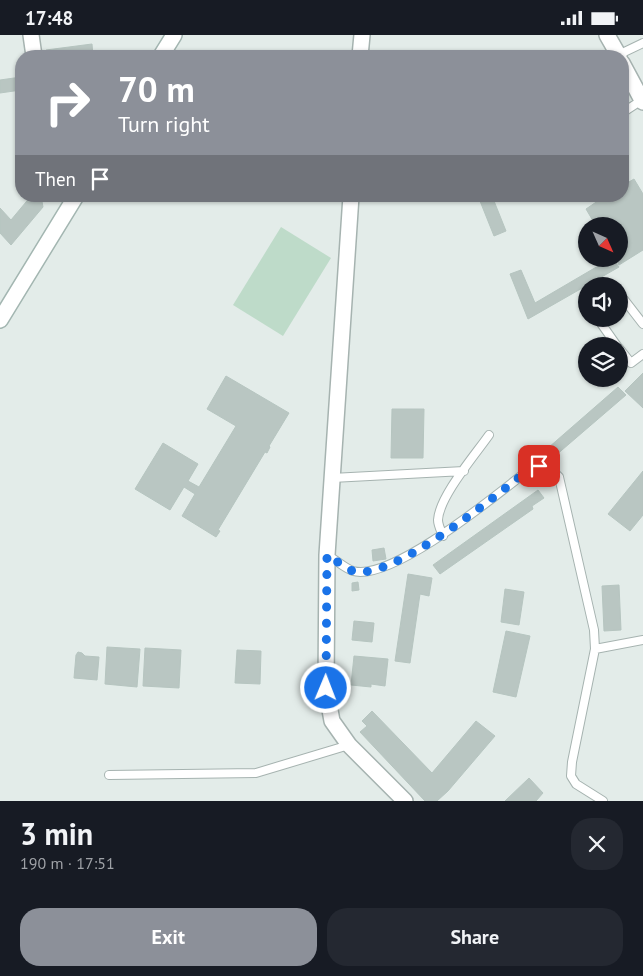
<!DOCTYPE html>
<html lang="en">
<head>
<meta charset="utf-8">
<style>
	:root { --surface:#171b24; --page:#242831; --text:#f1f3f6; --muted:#9ea1a6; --accent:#8c9099 }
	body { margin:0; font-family:"PT Sans",sans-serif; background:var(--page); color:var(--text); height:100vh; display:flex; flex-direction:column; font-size:19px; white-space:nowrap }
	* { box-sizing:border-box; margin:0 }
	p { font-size:16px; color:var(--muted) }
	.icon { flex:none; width:28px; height:28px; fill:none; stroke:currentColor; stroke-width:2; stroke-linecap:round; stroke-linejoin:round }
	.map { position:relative; height:766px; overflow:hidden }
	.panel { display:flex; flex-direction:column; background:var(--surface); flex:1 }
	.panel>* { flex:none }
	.top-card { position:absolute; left:15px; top:15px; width:614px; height:152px; border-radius:20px; box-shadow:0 1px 4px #0004; background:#8c9099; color:#fff; overflow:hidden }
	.needle { width:32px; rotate:135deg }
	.tools { position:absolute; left:578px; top:182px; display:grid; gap:10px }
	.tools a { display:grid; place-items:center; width:50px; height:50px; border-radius:50%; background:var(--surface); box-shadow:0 1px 4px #0004; font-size:25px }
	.pin { position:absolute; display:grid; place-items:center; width:42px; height:42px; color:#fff; margin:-21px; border-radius:10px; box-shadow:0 2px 8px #0006 }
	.me { position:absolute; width:55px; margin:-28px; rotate:1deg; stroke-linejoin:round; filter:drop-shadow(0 0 4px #0008) }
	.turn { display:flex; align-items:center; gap:18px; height:105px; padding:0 20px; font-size:22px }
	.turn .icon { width:65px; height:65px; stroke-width:2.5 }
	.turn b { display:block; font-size:35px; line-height:42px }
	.then { display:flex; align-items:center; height:48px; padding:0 20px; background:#0003; gap:10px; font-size:19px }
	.round { display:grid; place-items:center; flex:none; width:52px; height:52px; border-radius:20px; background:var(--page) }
	.summary { display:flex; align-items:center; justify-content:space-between; height:85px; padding:0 20px }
	h1 { font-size:30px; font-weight:800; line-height:38px }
	.action { display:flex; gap:10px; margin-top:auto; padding:10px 20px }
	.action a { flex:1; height:58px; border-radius:20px; background:var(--accent); color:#fff; font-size:20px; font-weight:800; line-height:58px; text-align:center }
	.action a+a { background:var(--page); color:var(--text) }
	.status { display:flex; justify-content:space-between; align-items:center; height:35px; padding:0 25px; background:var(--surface); direction:ltr }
	.status svg { height:14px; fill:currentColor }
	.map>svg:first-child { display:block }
	.green { fill:#bedbc9 }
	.building { fill:#b9c6c2; stroke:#b6c5c0 }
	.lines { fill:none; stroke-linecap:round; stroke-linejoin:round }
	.lane-casing { stroke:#a6b3b0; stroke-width:10 }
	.street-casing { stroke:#a6b3b0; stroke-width:18 }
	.secondary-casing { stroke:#a3b6b1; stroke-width:18 }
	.lane { stroke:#fff; stroke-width:8 }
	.street { stroke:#fff; stroke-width:15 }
	.secondary { stroke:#fff; stroke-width:15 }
	.route { stroke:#1a73e8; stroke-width:9; stroke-dasharray:0 16.2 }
</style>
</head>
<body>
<div class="status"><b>17:48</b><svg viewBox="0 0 49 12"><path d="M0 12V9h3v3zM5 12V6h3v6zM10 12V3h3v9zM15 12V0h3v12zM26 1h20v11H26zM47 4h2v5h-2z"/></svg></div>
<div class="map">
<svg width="643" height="766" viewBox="0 0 643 766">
	<rect width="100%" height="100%" fill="#e3ece9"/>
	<!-- green -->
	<path class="green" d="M281,192L331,223L283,301L233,270Z"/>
	<!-- building -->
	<path class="building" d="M92,9L93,21H47L46,15Z
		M21,42V55L0,58V45Z
		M634,144L643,159V215L619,230L616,224H619V191H596L586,174L605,161H622V151Z
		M31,161H41L43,172L11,210L0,198V173L11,185Z
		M478,161H492L506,196L494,201Z
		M610,224H613L619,232L528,284L510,239L521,235L535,268Z
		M643,338V373L625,356Z
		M226,341L289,378L269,411L270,412L267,418L265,417L218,495L220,496L216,502L182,481L195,459L184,452L170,475L135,454L163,408L198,429L188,446L199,452L236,391L207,374Z
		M618,352L626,360L555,421L548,413Z
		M392,374H424L423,423H391Z
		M643,436V480L630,496L608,479Z
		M538,455L544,463L532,471L533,474L440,539L433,530Z
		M384,513L386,524L373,526L372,515Z
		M408,539L432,543L429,561L420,559L410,628L395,626Z
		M358,547L359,555L352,556V548Z
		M619,550L621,595L604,596L602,551Z
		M505,554L524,557L519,590L501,587Z
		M354,586L374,588L372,607L352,605Z
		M506,596L530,601L516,662L493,657Z
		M107,612L140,614L137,652L105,649Z
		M145,613L181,615L179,653L143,651Z
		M237,615L261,616L260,649L235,648Z
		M78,617L82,618L85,621L99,622L97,645L74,643L76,620Z
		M354,621L388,624L385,651L371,649V652L351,650Z
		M372,676L432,738L476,686L495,701L448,756L437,766H425L360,697L367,691L362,686Z
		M529,743L543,758L536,766H505Z"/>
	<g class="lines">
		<!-- lane casing -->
		<g class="lane-casing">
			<path id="lane" d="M618,20L643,8
				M622,78L642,65
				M619,258L643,289
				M598,284L617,311
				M619,313L631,328L643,319
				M332,443L464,436
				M443,501C441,496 438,490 438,485C439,462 475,420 489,400
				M327,520C335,524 344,533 353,536C391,547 495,461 526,437C541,430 547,429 559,442L594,595L595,614L572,727L571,741L576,749L603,766
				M595,614L643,605
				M109,740L256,738L349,710"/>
		</g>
		<!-- street casing -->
		<g class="street-casing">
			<path id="street" d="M31,0L34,21
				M607,0L619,21
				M360,21L362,0
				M622,28L643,67
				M351,161L327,520L326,653L332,686L349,710L405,766"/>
		</g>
		<!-- secondary casing -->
		<g class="secondary-casing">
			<path id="secondary" d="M161,21L174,0
				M0,285L76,161"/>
		</g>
		<!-- lane -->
		<use href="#lane" class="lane"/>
		<!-- street -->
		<use href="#street" class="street"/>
		<!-- secondary -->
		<use href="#secondary" class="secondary"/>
	</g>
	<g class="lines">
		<!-- route -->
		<path class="route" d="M326,653L327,520C335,524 344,533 353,536C391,547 495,461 526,437L539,431"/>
	</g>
</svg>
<div class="tools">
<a><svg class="needle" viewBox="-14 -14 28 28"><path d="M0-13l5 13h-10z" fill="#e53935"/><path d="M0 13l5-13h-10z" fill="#9ea1a6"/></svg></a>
<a><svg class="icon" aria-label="sound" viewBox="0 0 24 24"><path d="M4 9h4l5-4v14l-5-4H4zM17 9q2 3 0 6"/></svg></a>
<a><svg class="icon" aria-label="layers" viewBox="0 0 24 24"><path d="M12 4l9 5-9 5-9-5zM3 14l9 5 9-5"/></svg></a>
</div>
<div class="pin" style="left:539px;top:431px;background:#d93025"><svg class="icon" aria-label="arrive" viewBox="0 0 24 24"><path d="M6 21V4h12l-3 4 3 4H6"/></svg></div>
<svg class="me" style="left:326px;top:653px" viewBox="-20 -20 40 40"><circle r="17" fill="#1a73e8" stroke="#fff" stroke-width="3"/><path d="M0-11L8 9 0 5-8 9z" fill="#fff"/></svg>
<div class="top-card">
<div class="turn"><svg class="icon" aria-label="right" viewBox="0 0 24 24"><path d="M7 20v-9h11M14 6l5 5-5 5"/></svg><div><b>70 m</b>Turn right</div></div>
<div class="then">Then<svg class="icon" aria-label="arrive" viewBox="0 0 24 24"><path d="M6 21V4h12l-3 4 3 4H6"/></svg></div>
</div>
</div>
<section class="panel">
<div class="summary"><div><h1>3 min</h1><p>190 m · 17:51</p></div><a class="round"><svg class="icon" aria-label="close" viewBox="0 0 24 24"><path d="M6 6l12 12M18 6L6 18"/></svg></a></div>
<div class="action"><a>Exit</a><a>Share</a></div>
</section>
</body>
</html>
